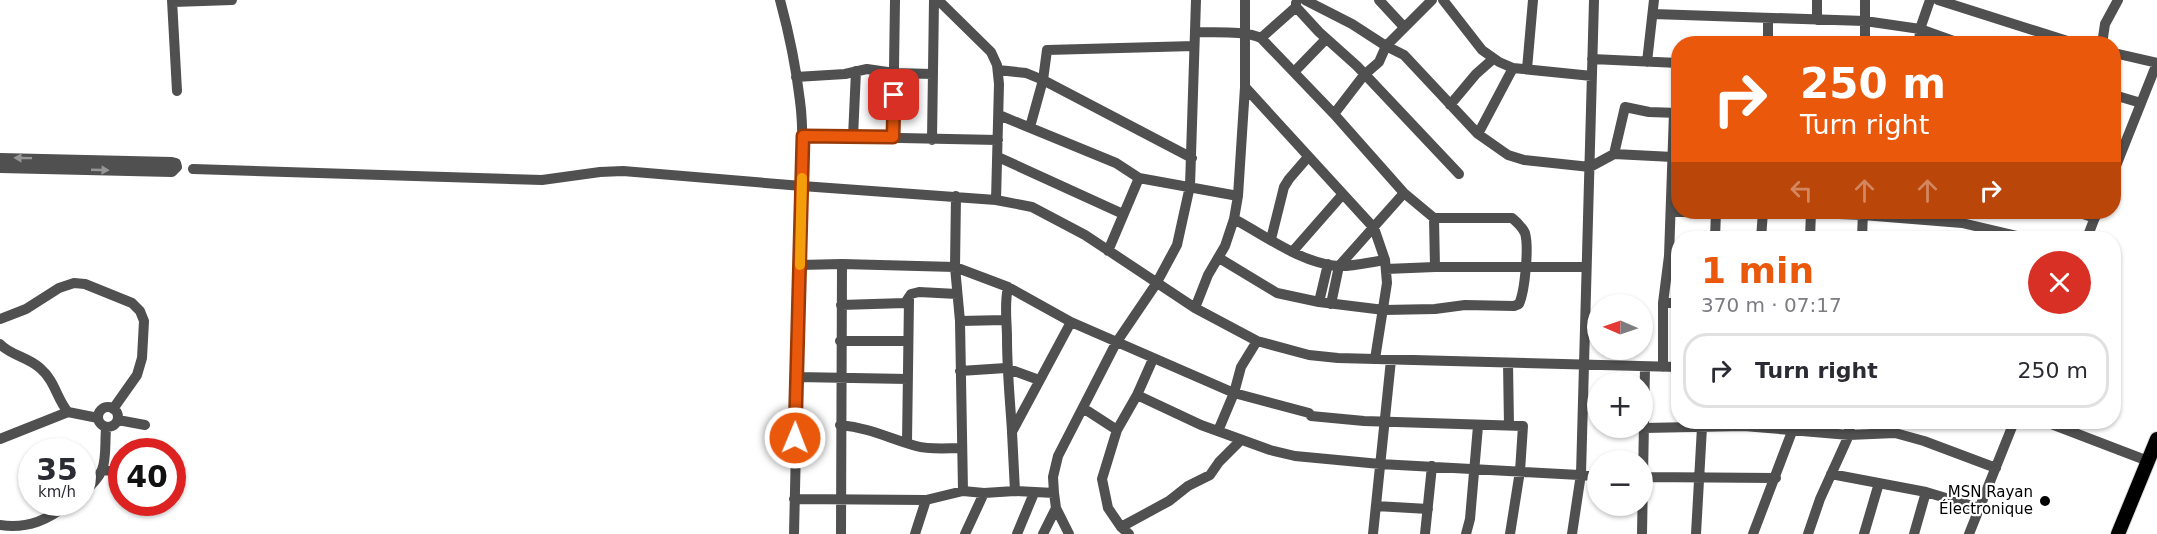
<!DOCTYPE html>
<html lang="en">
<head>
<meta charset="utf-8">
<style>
	:root { --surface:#fff; --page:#f2f2f3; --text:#2b2b33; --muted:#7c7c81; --line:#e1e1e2; --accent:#ea580c }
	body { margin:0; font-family:"DejaVu Sans",sans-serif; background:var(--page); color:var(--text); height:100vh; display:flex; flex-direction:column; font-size:22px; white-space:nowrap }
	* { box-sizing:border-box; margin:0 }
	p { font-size:20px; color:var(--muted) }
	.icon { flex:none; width:33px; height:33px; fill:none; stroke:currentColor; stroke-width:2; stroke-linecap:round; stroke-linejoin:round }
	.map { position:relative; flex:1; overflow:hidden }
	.details { position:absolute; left:1671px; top:231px; width:450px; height:198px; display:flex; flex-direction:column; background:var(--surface); border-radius:24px; box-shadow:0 2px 4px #0004 }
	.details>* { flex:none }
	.guide { position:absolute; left:1671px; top:36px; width:450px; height:183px; border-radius:24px; box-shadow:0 2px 4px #0004; background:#ea580c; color:#fff; overflow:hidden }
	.needle { width:39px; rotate:272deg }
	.fabs { position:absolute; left:1587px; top:294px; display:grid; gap:12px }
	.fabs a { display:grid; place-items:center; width:66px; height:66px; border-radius:50%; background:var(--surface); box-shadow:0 2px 4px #0004; font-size:30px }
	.speed { position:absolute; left:18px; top:438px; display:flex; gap:12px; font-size:30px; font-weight:700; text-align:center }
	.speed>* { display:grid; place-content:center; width:78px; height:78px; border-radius:50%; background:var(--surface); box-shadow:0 2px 4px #0004; line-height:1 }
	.speed small { font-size:15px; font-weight:400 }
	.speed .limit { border:9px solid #d22; background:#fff; color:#111 }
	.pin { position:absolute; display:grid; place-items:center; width:51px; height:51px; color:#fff; margin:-26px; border-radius:12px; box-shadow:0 3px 9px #0006 }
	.me { position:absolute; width:66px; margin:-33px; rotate:1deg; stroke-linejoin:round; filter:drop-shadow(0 0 4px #0008) }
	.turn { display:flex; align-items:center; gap:21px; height:126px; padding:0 30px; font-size:27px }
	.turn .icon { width:78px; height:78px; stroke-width:2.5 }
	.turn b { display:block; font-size:42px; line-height:51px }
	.lanes { display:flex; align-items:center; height:57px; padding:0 30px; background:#0003; justify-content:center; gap:30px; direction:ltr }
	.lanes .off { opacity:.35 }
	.round { display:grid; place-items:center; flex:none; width:63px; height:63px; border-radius:32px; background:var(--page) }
	.overview { display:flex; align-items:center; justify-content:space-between; height:102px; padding:0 30px }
	h1 { font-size:36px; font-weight:700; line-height:45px; color:var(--accent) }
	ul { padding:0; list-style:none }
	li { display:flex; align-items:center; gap:18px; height:75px; margin:0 12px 9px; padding:0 18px; border:3px solid var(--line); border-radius:24px }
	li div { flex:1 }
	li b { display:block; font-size:22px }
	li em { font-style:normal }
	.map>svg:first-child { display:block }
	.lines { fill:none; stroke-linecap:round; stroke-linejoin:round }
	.major-casing { stroke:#dbdbdb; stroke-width:16 }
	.minor { stroke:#505050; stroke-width:10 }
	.major { stroke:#000; stroke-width:14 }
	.oneway { fill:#969696 }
	.route-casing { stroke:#983908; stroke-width:15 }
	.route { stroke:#ea580c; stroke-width:10 }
	.slow { stroke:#f59e0b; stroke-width:10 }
	.poi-dot { fill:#000; stroke:#fff; stroke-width:2 }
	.labels { text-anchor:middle; stroke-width:4.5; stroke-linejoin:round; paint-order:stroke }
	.poi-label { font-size:15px; fill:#000; stroke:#fff; text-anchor:end }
</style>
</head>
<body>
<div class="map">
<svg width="2157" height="534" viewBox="0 0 2157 534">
	<rect width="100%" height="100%" fill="#fff"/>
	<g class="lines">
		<!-- major casing -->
		<g class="major-casing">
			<path id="major" d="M2118,534L2157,439"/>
		</g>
		<!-- minor -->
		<path class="minor" d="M172,0L177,91
			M938,0L991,52L997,65L999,84L996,200
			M1305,0L1352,24L1386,46L1404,55L1478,134L1508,155L1524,160L1590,167L1614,154L1625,107L1649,112L1678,113
			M1379,0L1404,27
			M1443,0L1482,50L1499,62L1513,68L1592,76
			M1938,0L2077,44
			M173,2L232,0
			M1296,7L1319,32L1357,66L1459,174
			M1653,14L1865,21L1920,29L1962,44
			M1768,19V44
			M1817,20V0
			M1195,32C1213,33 1245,30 1261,38L1334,114L1404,193L1434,218H1512C1517,222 1522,227 1525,233C1529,247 1525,291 1519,304L1514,306L1465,305L1435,309L1384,310L1319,302L1277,293L1219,258
			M1261,38L1296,7V3
			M1865,44V0
			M1919,44L1920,29L1930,0
			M2102,44L2105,24L2118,0
			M2114,53L2157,63
			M1592,59L1678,63
			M1647,62L1654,0
			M1527,69L1533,0
			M998,70L1026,73L1043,80L1192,158
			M1294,72L1326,39
			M796,77L845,74L867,69L894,73L933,74
			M1245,87L1374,228L1385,260L1387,283L1375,359
			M2114,95L2141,103
			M1450,105L1476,74L1493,59
			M1334,114L1364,75L1379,62L1386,46L1432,0
			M999,115L1116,163L1139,178L1238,196
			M1030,127L1043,80L1047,50L1194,46
			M1478,134L1513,68
			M803,136L998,140
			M853,137L856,71
			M893,137L895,0
			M932,140L934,0
			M1614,154L1673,157
			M998,157L1123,214
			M0,158L172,162L176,163L177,167L172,172L0,168
			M193,169L542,180L600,172L623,171L802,186C802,158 804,129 800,101C796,67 789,33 780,0
			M2114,171L2157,63
			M956,196L955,267L960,321L963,491
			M1671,212H1727
			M1791,212L1863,215L1962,223L2026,238
			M2077,212L2095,218
			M1434,218L1435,267H1586
			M1234,219C1266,236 1301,263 1338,266C1352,267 1370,262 1385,260
			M1715,238L1716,212
			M1761,238L1763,212
			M1810,238L1811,212
			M1862,238L1863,212
			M2087,238L2097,212
			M1271,239L1284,187L1289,179L1308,157
			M1108,251L1139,178
			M1293,251L1343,194
			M800,265L842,264
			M1386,269L1435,267
			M1008,287C1004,305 1007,321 1007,338C1007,370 1010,400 1012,431
			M1319,302L1328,264
			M1663,303H1678
			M1331,304L1339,266L1404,193
			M841,305L905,303L911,294L919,292L957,294
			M1195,308L1208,275L1225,246L1234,219L1238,196L1245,87V0
			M0,319L26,309L59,288L74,283L85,284L132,303L140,311L144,321L142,358L137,375L113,409
			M960,321L1005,320
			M840,341H908
			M0,344C10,355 28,357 40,368C56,382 56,398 68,412L98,418
			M1508,363L1509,426
			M1663,367V303L1669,256L1674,113
			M960,371L1006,368L1039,380
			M797,377L908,379
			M1137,395L1201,425L1270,450L1295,456L1380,464L1598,476
			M98 417a10 10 0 1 1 20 0a10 10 0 1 1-20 0Z
			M1083,408L1117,430
			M118,420L145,425
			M2046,422L2148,461
			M840,425C870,428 888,438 916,446C931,450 947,448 962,448
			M1644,428L1744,426L1849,435L1895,433L1924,441L1996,468
			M1218,431L1234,393L1241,367L1257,341
			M0,439L68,412
			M907,442L909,299
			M103,470L121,472
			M1831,474L1926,492L1979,508
			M1642,477L1776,478
			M1015,491L1012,432L1071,322
			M82,493C110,471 104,460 106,427
			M794,499L926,500L963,491L984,493L1015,491L1054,493
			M1376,506L1428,509
			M0,525C28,529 49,520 70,502
			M1121,527L1169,501L1188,486L1210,475L1219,462L1241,440
			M794,534L802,186L996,200L1032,207L1085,235L1195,308L1257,341L1309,355L1338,358L1678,367
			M841,534L842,264L955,267L1008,287L1071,322L1234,393L1309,413L1311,416L1364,421L1523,426L1520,471L1510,534
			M915,534L926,500
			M965,534L984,493
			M1017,534L1034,493
			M1043,534L1056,508
			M1069,534L1056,508L1054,493L1053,477L1058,456L1116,343L1156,284L1177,245L1190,186L1196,0
			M1129,534L1121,527L1108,508L1102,479L1117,430L1137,395L1153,359
			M1373,534L1391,360
			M1425,534L1432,466
			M1466,534L1470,519L1478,426
			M1572,534L1581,474L1594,0
			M1642,534L1645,367
			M1696,534L1702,427
			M1753,534L1793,429
			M1808,534L1820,499L1849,435L1850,422
			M1864,534L1879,483
			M1914,534L1926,492
			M1969,534L2014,422"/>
		<!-- major -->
		<use href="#major" class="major"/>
	</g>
	<!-- one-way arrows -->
	<defs><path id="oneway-solid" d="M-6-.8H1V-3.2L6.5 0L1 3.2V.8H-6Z" transform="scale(1.5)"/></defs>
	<g class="oneway">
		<use href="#oneway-solid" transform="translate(23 158) rotate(-179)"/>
		<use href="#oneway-solid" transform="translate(100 170) rotate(2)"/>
	</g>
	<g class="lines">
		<!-- route casing -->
		<g class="route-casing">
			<path id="route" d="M795,438L803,136L893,137L894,95"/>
		</g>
		<!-- route -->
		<use href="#route" class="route"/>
		<!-- slow -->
		<path class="slow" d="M800,265L802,178"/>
	</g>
	<!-- markers -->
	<circle class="poi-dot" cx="2045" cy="501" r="6"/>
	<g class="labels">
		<!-- poi labels -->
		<g class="poi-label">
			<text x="2033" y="497">MSN Rayan<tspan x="2033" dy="17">Électronique</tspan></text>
		</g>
	</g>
</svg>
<div class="fabs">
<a><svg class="needle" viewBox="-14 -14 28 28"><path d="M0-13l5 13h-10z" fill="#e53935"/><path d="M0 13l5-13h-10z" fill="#7c7c81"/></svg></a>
<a>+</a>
<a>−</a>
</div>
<div class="speed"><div>35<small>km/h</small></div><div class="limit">40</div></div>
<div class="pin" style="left:894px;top:95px;background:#d93025"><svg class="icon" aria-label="arrive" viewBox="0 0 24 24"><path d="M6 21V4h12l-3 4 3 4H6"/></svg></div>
<svg class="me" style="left:795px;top:438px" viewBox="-20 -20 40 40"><circle r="17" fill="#ea580c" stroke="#fff" stroke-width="3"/><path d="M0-11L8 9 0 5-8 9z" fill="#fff"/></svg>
<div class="guide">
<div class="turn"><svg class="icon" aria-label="right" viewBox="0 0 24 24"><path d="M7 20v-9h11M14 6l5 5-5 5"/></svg><div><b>250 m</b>Turn right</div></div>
<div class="lanes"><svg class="icon off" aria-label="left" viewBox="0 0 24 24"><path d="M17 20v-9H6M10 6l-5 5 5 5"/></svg><svg class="icon off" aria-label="ahead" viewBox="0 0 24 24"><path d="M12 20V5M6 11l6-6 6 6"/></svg><svg class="icon off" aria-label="ahead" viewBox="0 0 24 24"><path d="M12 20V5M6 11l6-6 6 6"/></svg><svg class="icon" aria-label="right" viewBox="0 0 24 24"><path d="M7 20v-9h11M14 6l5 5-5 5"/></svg></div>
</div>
<section class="details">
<div class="overview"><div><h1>1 min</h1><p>370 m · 07:17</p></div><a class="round" style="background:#d93025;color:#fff"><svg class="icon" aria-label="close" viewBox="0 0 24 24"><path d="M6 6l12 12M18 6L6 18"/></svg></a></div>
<ul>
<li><svg class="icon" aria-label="right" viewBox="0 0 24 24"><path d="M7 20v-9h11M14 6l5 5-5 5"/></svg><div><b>Turn right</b></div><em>250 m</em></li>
</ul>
</section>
</div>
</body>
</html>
